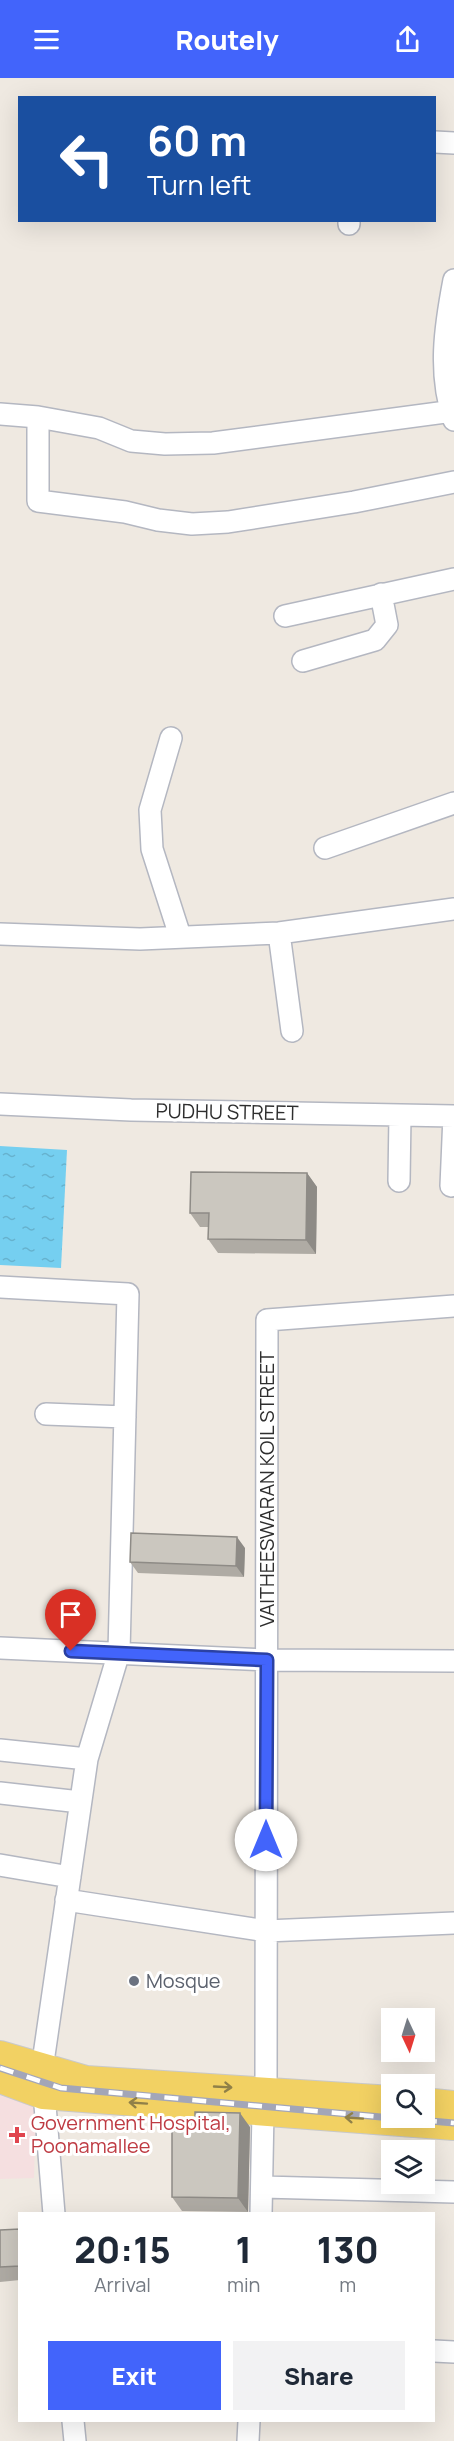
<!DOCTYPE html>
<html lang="en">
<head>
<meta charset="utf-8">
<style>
	:root { --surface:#fff; --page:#f2f2f3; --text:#1f2937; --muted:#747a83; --accent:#4264fb }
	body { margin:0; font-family:Manrope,sans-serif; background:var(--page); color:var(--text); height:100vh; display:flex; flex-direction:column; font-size:22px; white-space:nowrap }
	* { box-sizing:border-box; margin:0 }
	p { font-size:20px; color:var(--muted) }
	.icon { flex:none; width:33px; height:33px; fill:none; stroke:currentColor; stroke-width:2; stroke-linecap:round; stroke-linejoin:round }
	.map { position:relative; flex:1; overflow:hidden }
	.sheet { position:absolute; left:18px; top:2134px; width:417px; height:210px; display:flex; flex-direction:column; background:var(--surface); border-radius:0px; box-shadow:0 6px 24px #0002 }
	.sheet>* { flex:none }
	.hud { position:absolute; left:18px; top:18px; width:418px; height:126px; border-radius:0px; box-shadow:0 6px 24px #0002; background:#1a4fa0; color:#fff; overflow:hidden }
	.needle { width:39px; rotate:176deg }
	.controls { position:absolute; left:381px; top:1930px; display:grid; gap:12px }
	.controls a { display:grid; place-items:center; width:54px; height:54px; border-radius:0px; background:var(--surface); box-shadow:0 6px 24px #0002; font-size:30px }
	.pin { position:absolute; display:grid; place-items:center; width:51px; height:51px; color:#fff; margin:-62px -26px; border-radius:50% 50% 50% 0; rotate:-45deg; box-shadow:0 0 6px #0007 }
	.pin .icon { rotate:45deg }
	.me { position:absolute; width:66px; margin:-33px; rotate:0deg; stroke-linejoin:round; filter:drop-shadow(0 0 4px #0008) }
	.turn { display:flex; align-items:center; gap:21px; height:126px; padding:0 30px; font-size:27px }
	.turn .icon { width:78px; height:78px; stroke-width:2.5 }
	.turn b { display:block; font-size:42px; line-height:51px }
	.eta { display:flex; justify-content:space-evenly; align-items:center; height:102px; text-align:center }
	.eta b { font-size:36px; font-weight:800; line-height:42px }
	.button { display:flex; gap:12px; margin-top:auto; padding:12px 30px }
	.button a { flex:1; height:69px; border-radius:0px; background:var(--accent); color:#fff; font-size:24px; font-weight:800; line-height:69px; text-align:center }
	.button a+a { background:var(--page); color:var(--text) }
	header { display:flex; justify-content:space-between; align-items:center; height:78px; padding:0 30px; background:var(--accent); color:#fff; font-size:27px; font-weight:800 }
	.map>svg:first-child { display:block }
	.medical { fill:#f5dfe0 }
	.water { fill:url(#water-ripples) }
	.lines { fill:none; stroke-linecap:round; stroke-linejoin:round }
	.minor-casing { stroke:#b4b7c1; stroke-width:24 }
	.major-casing { stroke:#c9c9c9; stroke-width:28 }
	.minor { stroke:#fff; stroke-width:21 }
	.major { stroke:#f2d163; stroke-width:26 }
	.rail-casing { stroke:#a3a6b8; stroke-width:7 }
	.rail { stroke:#fff; stroke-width:4.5; stroke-dasharray:14; stroke-linecap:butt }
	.wall { fill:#afaba4 }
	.shaded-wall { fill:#8e8b86 }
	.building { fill:#cbc7bf; stroke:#8e8b86; stroke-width:1.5 }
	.oneway { stroke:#908048 }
	.route-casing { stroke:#2b41a3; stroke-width:15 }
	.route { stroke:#4264fb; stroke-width:10 }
	.worship-dot { fill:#6b7280; stroke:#fff; stroke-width:2 }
	.health-dot { fill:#e0444e; stroke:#fff; stroke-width:2 }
	.labels { text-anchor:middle; stroke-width:6; stroke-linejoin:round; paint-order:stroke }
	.street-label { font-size:20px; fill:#2e2e2e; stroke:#fff }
	.worship-label { font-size:20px; fill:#5b616d; stroke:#fff; text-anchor:start }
	.health-label { font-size:20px; fill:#be3a42; stroke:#fff; text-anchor:start }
</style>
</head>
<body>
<header><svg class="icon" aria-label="menu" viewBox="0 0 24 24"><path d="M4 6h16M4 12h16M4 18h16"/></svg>Routely<svg class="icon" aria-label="share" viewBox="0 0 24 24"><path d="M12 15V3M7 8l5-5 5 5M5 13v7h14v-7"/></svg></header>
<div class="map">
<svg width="454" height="2363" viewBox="0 0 454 2363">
	<defs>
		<pattern id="water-ripples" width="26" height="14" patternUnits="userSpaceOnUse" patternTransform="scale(1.5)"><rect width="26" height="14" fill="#75cff0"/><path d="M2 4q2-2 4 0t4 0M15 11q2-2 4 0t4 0" fill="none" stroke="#66b2ce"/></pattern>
	</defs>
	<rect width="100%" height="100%" fill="#efe9e1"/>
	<!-- medical -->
	<path class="medical" d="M0,2001L36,2015L34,2100L0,2101Z"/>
	<!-- water -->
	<path class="water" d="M0,1068L67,1072L61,1190L0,1187Z"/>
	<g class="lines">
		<!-- minor casing -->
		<g class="minor-casing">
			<path id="minor" d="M435,64L454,65
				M349,146V142
				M454,202C445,249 438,296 454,342
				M0,336L38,339L99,350L131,363L165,366L213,365L454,333
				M38,339V423L125,434L158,442L192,446L228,444L354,424L454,404
				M285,538L454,501
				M303,583L375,562L387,547L381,516
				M171,660L150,732L152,771L180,858
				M325,770L454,725
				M279,855L292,953
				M0,856L140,861L279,855L454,831
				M0,1026L131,1032L454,1038
				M399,1103L400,1037
				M451,1108L454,1038
				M0,1209L128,1216L119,1574L87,1681L42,1991L54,2136
				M46,1336L125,1339
				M0,1570L267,1582L454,1583
				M0,1672L87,1681
				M0,1715L80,1724
				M0,1787L70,1799
				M66,1822L266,1853L454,1845
				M263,2109L454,2114
				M261,2136L263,2033L266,2011L267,1242L454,1228
				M434,2273L454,2274
				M73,2343L75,2363
				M248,2363L249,2343"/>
		</g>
		<!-- major casing -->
		<g class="major-casing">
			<path id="major" d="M0,1976L86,2001L392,2021
				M0,2002L43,2018L454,2049
				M424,2023L454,2026"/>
		</g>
		<!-- minor -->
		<use href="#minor" class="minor"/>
		<!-- major -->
		<use href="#major" class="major"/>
		<!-- rail casing -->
		<g class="rail-casing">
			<path id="rail" d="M0,1990L61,2010L392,2040
				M395,2040L454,2045"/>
		</g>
		<!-- rail -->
		<use href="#rail" class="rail"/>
	</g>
	<!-- wall -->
	<path class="wall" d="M307,1095L317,1109L316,1176L218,1175L208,1161V1149H200L190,1135Z
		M245,1470L244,1499L138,1495L130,1484Z
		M195,2045L250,2049L248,2134L182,2133L172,2119Z
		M20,2151V2202L0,2204V2152Z"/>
	<!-- shaded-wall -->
	<path class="shaded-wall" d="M307,1095L317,1109L316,1176L306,1162Z
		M237,1459L245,1470L244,1499L236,1488Z
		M240,2035L250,2049L248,2134L238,2120Z"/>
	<!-- building -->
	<path class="building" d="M191,1094L307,1095L306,1162L208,1161L209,1135H190Z
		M131,1455L237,1459L236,1488L130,1484Z
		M195,2034L240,2035L238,2120L172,2119V2045H195Z
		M20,2151V2188L0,2189V2152Z"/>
	<!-- one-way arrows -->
	<defs><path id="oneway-shaft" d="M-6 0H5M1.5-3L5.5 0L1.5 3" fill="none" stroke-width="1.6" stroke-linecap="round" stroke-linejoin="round" transform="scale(1.5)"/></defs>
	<g class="oneway">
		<use href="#oneway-shaft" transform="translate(223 2009) rotate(3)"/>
		<use href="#oneway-shaft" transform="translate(138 2025) rotate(-176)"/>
		<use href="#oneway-shaft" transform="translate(354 2040) rotate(-176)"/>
	</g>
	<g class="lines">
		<!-- route casing -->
		<g class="route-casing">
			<path id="route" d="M71,1573L267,1582L266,1762"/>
		</g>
		<!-- route -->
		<use href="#route" class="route"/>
	</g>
	<!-- markers -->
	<circle class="worship-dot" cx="134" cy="1903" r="6"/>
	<path class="health-dot" d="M14 2048h6v6h6v6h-6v6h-6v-6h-6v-6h6z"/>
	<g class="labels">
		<!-- street labels -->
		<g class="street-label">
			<text transform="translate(227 1034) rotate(1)" y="7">PUDHU STREET</text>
			<text transform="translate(267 1411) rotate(-90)" y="7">VAITHEESWARAN KOIL STREET</text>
		</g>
		<!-- worship labels -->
		<g class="worship-label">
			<text x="146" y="1910">Mosque</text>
		</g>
		<!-- health labels -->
		<g class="health-label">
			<text x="31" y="2052">Government Hospital,<tspan x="31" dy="23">Poonamallee</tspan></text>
		</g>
	</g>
</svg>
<div class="controls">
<a><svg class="needle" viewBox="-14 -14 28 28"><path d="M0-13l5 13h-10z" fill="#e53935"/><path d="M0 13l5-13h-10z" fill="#747a83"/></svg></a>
<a><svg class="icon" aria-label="search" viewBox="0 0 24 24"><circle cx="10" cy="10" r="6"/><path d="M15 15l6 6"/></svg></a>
<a><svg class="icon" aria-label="layers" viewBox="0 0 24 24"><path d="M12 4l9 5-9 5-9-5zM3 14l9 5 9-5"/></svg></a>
</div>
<div class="pin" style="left:71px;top:1573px;background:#d93025"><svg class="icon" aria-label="arrive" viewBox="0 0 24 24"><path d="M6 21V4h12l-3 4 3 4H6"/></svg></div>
<svg class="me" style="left:266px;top:1762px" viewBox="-20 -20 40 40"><circle r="19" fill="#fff"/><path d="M0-13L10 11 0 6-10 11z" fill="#4264fb"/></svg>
<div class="hud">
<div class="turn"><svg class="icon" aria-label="left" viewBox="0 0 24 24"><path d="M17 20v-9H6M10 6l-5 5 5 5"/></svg><div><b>60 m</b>Turn left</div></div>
</div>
<section class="sheet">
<div class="eta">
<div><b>20:15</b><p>Arrival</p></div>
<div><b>1</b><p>min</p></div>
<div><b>130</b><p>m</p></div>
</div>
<div class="button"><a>Exit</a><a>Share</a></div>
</section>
</div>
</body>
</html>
